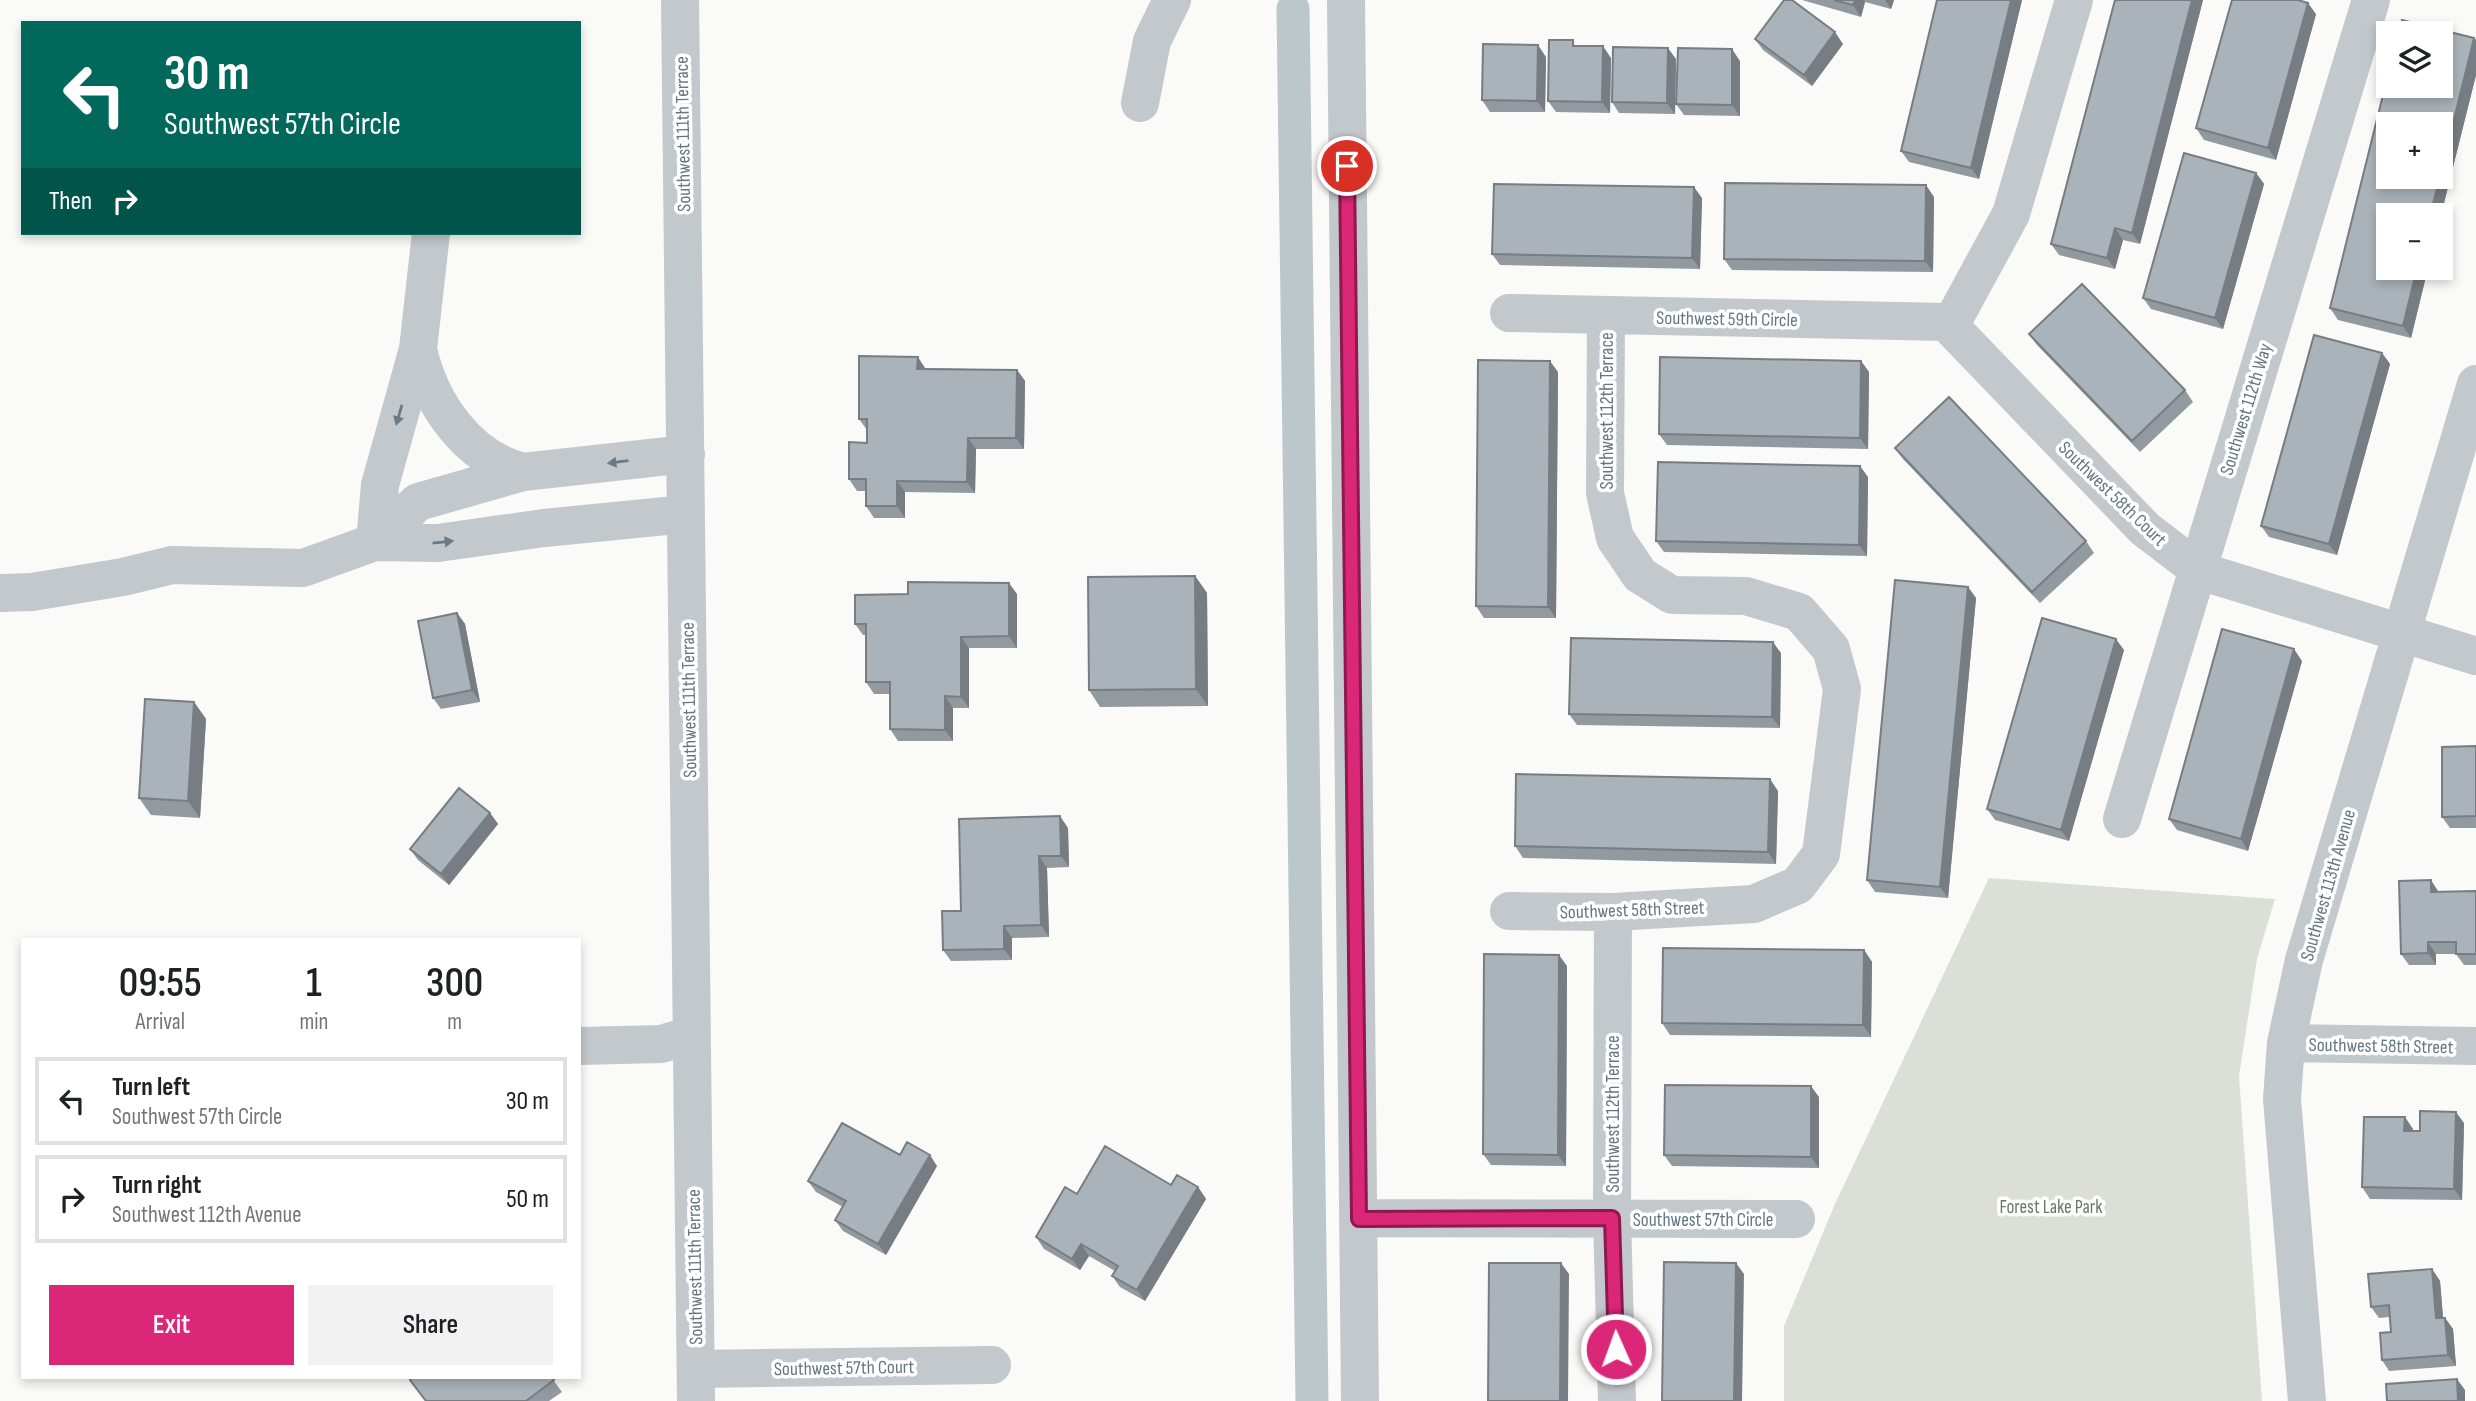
<!DOCTYPE html>
<html lang="en">
<head>
<meta charset="utf-8">
<style>
	:root { --surface:#fff; --page:#f2f2f2; --text:#202124; --muted:#757577; --line:#e0e0e0; --accent:#db2777 }
	body { margin:0; font-family:"Sofia Sans Condensed",sans-serif; background:var(--page); color:var(--text); height:100vh; display:flex; flex-direction:column; font-size:26px; white-space:nowrap }
	* { box-sizing:border-box; margin:0 }
	p { font-size:23px; color:var(--muted) }
	.icon { flex:none; width:38px; height:38px; fill:none; stroke:currentColor; stroke-width:2; stroke-linecap:round; stroke-linejoin:round }
	.map { position:relative; flex:1; overflow:hidden }
	.side { position:absolute; left:21px; top:938px; width:560px; height:441px; display:flex; flex-direction:column; background:var(--surface); border-radius:0px; box-shadow:0 4px 10px #0003 }
	.side>* { flex:none }
	.banner { position:absolute; left:21px; top:21px; width:560px; height:214px; border-radius:0px; box-shadow:0 4px 10px #0003; background:#00695c; color:#fff; overflow:hidden }
	.fabs { position:absolute; left:2376px; top:21px; display:grid; gap:14px }
	.fabs a { display:grid; place-items:center; width:77px; height:77px; border-radius:0px; background:var(--surface); box-shadow:0 4px 10px #0003; font-size:35px }
	.pin { position:absolute; display:grid; place-items:center; width:60px; height:60px; color:#fff; margin:-30px; border:4px solid #fff; border-radius:50%; box-shadow:0 2px 7px #0007 }
	.me { position:absolute; width:77px; margin:-38px; rotate:358deg; stroke-linejoin:round; filter:drop-shadow(0 0 5px #0008) }
	.turn { display:flex; align-items:center; gap:24px; height:147px; padding:0 28px; font-size:32px }
	.turn .icon { width:91px; height:91px; stroke-width:2.5 }
	.turn b { display:block; font-size:49px; line-height:60px }
	.then { display:flex; align-items:center; height:66px; padding:0 28px; background:#0003; gap:14px; font-size:26px }
	.eta { display:flex; justify-content:space-evenly; align-items:center; height:119px; text-align:center }
	.eta b { font-size:42px; font-weight:600; line-height:49px }
	.primary-button { display:flex; gap:14px; margin-top:auto; padding:14px 28px }
	.primary-button a { flex:1; height:80px; border-radius:0px; background:var(--accent); color:#fff; font-size:28px; font-weight:600; line-height:80px; text-align:center }
	.primary-button a+a { background:var(--page); color:var(--text) }
	ul { padding:0; list-style:none }
	li { display:flex; align-items:center; gap:21px; height:88px; margin:0 14px 10px; padding:0 14px; border:4px solid var(--line); border-radius:0px }
	li div { flex:1 }
	li b { display:block; font-size:26px }
	li em { font-style:normal }
	.map>svg:first-child { display:block }
	.green { fill:#dadfd7 }
	.lines { fill:none; stroke-linecap:round; stroke-linejoin:round }
	.canal { stroke:#bbc7cb; stroke-width:33 }
	.minor { stroke:#c3c8cc; stroke-width:38 }
	.wall { fill:#929a9f }
	.shaded-wall { fill:#777d82 }
	.building { fill:#aab3b9; stroke:#777d82; stroke-width:2 }
	.oneway { fill:#6a7a87 }
	.route-casing { stroke:#8e194d; stroke-width:18 }
	.route { stroke:#db2777; stroke-width:12 }
	.labels { text-anchor:middle; stroke-width:7; stroke-linejoin:round; paint-order:stroke }
	.street-label { font-size:19px; fill:#657683; stroke:#fff }
	.park-label { font-size:19px; fill:#687a64; stroke:#fff }
</style>
</head>
<body>
<div class="map">
<svg width="2476" height="1401" viewBox="0 0 2476 1401">
	<rect width="100%" height="100%" fill="#fafaf8"/>
	<!-- green -->
	<path class="green" d="M1989,878L2275,899L2257,959L2239,1076L2262,1401H1784V1326L1835,1204Z"/>
	<g class="lines">
		<!-- canal -->
		<path class="canal" d="M1293,9L1312,1401"/>
		<!-- minor -->
		<path class="minor" d="M680,0L696,1401
			M1346,0L1360,1401
			M1140,103L1152,41L1172,0
			M1509,313L1946,322L2145,529L2200,571L2476,656
			M1950,326L2011,214L2074,0
			M418,349C430,404 468,458 523,472
			M375,542L418,502L523,472L686,454
			M375,542L380,485L418,349L431,233
			M0,593L32,592L123,577L172,565L303,568L375,542L438,543L544,528L686,514
			M2122,819L2371,0
			M1509,911L1613,912L1754,904L1798,885L1821,854L1842,689L1831,649L1799,612L1746,596L1672,595L1640,575L1615,538L1605,493L1606,315
			M1613,912L1612,1218L1617,1401
			M2286,1043L2476,1046
			M579,1046L661,1044L692,1035
			M1359,1218L1796,1219
			M696,1369L992,1365
			M2307,1401L2282,1099L2286,1043L2304,960L2476,384"/>
	</g>
	<!-- wall -->
	<path class="wall" d="M1802,0H1894L1891,9L1865,2L1861,17Z
		M1937,0H2022L1979,179L1909,162L1901,151Z
		M2115,0H2203L2140,244L2123,240L2115,269L2059,255L2051,244Z
		M2316,14L2276,160L2204,140L2196,128Z
		M2474,38L2476,40V75L2441,215L2389,268H2428L2411,338L2338,320L2330,308Z
		M1755,39L1843,44L1812,86L1763,50Z
		M1578,46L1611,58L1610,113L1556,112L1548,101Z
		M1546,57L1545,112H1490L1482,100Z
		M1676,59L1675,114L1619,113L1612,102Z
		M1740,61V116L1684,115L1676,104Z
		M2256,173L2264,184L2223,329L2151,309L2143,298Z
		M1934,197L1933,272L1732,270L1724,259Z
		M1702,198L1700,269L1500,265L1492,254Z
		M2029,334L2185,390L2193,402L2140,452L2037,345Z
		M2382,353L2390,364L2337,555L2269,537L2261,526Z
		M1861,361L1869,372L1868,449L1667,445L1659,434Z
		M925,368L1017,370L1025,381L1024,449H976L975,493L905,492V518H874L866,506V491H857L849,479L867,443V430L859,419Z
		M1558,372L1556,618H1484L1476,606Z
		M1895,448L2086,541L2094,553L2040,603L1903,459Z
		M1868,477L1867,556L1664,552L1656,541Z
		M1195,576L1207,593L1208,706L1100,707L1089,690Z
		M1968,587L1976,598L1948,898L1875,892L1867,880Z
		M1017,594V648H969V708H953V741H898L890,729V694H874L866,682V635H863L855,624Z
		M457,613L465,624L480,702L441,709L433,698Z
		M2124,650L2069,841L1995,820L1987,809Z
		M1781,653L1780,728L1577,725L1569,714Z
		M2302,661L2248,851L2177,830L2169,819Z
		M194,702L206,719L200,818L151,815L139,798Z
		M2476,746V828H2450L2442,817Z
		M1778,791L1776,864L1523,858L1515,846Z
		M490,813L498,824L449,885L418,860L410,849Z
		M1068,828L1069,867L1047,868L1049,937L1012,938V960L951,961L943,950L961,911Z
		M2476,891V965H2464L2456,954H2436V965H2409L2401,954L2438,892Z
		M1864,950L1872,962L1871,1037L1670,1035L1662,1023Z
		M1567,966L1566,1166L1491,1165L1483,1154Z
		M1819,1097V1168L1672,1166L1664,1155Z
		M2464,1123L2462,1200L2370,1199L2362,1187L2413,1129V1131H2420Z
		M900,1155L937,1166L886,1255L843,1231L835,1220L843,1207L816,1192L808,1181Z
		M1171,1185L1198,1187L1206,1199L1145,1301L1120,1287L1112,1276L1115,1271L1089,1256L1080,1270L1044,1249L1036,1237L1077,1194Z
		M2432,1269L2440,1281L2443,1318H2445L2453,1329L2456,1366L2389,1371L2382,1360L2391,1332L2389,1317L2379,1318L2371,1307Z
		M551,1377L562,1392L549,1401H425Z"/>
	<!-- shaded-wall -->
	<path class="shaded-wall" d="M1855,0H1864L1865,2L1861,17L1853,5Z
		M1885,0H1894L1891,9Z
		M2011,0H2022L1979,179L1971,168Z
		M2192,0H2203L2140,244L2132,233Z
		M2308,3L2316,14L2276,160L2268,148Z
		M1835,32L1843,44L1812,86L1804,75Z
		M2474,38L2476,40V75L2441,215H2430L2440,177H2441V172Z
		M1538,45L1546,57L1545,112L1537,101Z
		M1603,46L1611,58L1610,113L1602,102Z
		M1668,48L1676,59L1675,114L1667,103Z
		M1732,49L1740,61V116L1732,105Z
		M2256,173L2264,184L2223,329L2215,318Z
		M1926,185L1934,197L1933,272L1925,261Z
		M1694,187L1702,198L1700,269L1692,258Z
		M2115,228L2123,240L2115,269L2107,258Z
		M2417,268H2428L2411,338L2403,326Z
		M2382,353L2390,364L2337,555L2329,544Z
		M918,357L925,368V380L917,369Z
		M1550,361L1558,372L1556,618L1548,607Z
		M1861,361L1869,372L1868,449L1860,438Z
		M1017,370L1025,381L1024,449L1016,438Z
		M968,438L976,449L975,493L967,482Z
		M1860,466L1868,477L1867,556L1859,545Z
		M897,481L905,492V518L897,506Z
		M1195,576L1207,593L1208,706L1196,689Z
		M1009,583L1017,594V648L1009,636Z
		M1968,587L1976,598L1948,898L1940,887Z
		M457,613L465,624L480,702L472,690Z
		M961,637L969,648V708L961,697Z
		M2116,639L2124,650L2069,841L2061,830Z
		M1773,642L1781,653L1780,728L1772,717Z
		M2294,649L2302,661L2248,851L2241,839Z
		M945,696L953,708V741L945,730Z
		M194,702L206,719L200,818L188,801Z
		M1770,779L1778,791L1776,864L1768,852Z
		M490,813L498,824L449,885L441,874Z
		M1060,816L1068,828L1069,867L1061,856Z
		M1039,856L1047,868L1049,937L1041,925Z
		M2431,880L2438,891L2439,903L2431,892Z
		M1004,926L1012,938V960L1004,949Z
		M2428,942L2436,954V965L2428,953Z
		M1864,950L1872,962L1871,1037L1863,1025Z
		M1559,955L1567,966L1566,1166L1558,1155Z
		M1811,1086L1819,1097V1168L1811,1157Z
		M2456,1112L2464,1123L2462,1200L2454,1189Z
		M2405,1117L2413,1129L2412,1142L2404,1131Z
		M930,1155L937,1166L886,1255L878,1244Z
		M1198,1187L1206,1199L1145,1301L1137,1290Z
		M1081,1244L1089,1256L1080,1270L1072,1259Z
		M1561,1263L1569,1274L1568,1401H1560Z
		M1736,1263L1744,1274L1742,1401H1734Z
		M2432,1269L2440,1281L2444,1329L2436,1318Z
		M2445,1318L2453,1329L2456,1366L2448,1355Z
		M2457,1379L2465,1390V1401H2458Z"/>
	<!-- building -->
	<path class="building" d="M1784,0H1792L1835,32L1804,75L1755,39Z
		M1834,0H1855L1853,5Z
		M1937,0H2011L1971,168L1901,151Z
		M2115,0H2192L2132,233L2115,228L2107,258L2051,244Z
		M2232,0H2298L2308,3L2268,148L2196,128Z
		M2402,20L2474,38L2441,172V124H2389V177H2440L2430,215H2389V268H2417L2403,326L2330,308L2389,71V86H2441V33H2398Z
		M1549,40H1573V46H1603L1602,102L1548,101Z
		M1483,44L1538,45L1537,101L1482,100Z
		M1613,47L1668,48L1667,103L1612,102Z
		M1678,48L1732,49V105L1676,104Z
		M2184,153L2256,173L2215,318L2143,298Z
		M1725,183L1926,185L1925,261L1724,259Z
		M1494,184L1694,187L1692,258L1492,254Z
		M2082,284L2185,390L2132,441L2029,334Z
		M2314,335L2382,353L2329,544L2261,526Z
		M859,356L918,357L917,369L1017,370L1016,438H968L967,482L897,481V506H866V479H849V442L867,443V419H859Z
		M1660,357L1861,361L1860,438L1659,434Z
		M1478,360L1550,361L1548,607L1476,606Z
		M1949,397L2086,541L2032,592L1895,448Z
		M1658,462L1860,466L1859,545L1656,541Z
		M1195,576L1196,689L1089,690L1088,577Z
		M1895,580L1968,587L1940,887L1867,880Z
		M908,582L1009,583V636L961,637V697L945,696V730L890,729V682H866V624H855V595L908,594Z
		M457,613L472,690L433,698L418,621Z
		M2042,618L2116,639L2061,830L1987,809Z
		M2222,629L2294,649L2241,839L2169,819Z
		M1571,638L1773,642L1772,717L1569,714Z
		M145,699L194,702L188,801L139,798Z
		M2476,746V816L2442,817V747Z
		M1516,774L1770,779L1768,852L1515,846Z
		M459,788L490,813L441,874L410,849Z
		M1060,816L1061,856H1039L1041,925L1004,926V949L943,950L942,911H961L959,819Z
		M2431,880V892L2476,891V954H2456V942H2428V953L2401,954L2399,881Z
		M1663,948L1864,950L1863,1025L1662,1023Z
		M1484,954L1559,955L1558,1155L1483,1154Z
		M1665,1085L1811,1086V1157L1664,1155Z
		M2420,1111L2456,1112L2454,1189L2362,1187L2364,1117H2405L2404,1131H2420Z
		M842,1123L900,1155L907,1142L930,1155L878,1244L835,1220L846,1201L808,1181Z
		M1105,1146L1171,1185L1177,1175L1198,1187L1137,1290L1112,1276L1118,1266L1081,1244L1072,1259L1036,1237L1065,1187L1077,1194Z
		M1664,1262L1736,1263L1734,1401H1662Z
		M1489,1263H1561L1560,1401H1488Z
		M2432,1269L2436,1318H2445L2448,1355L2382,1360L2380,1333L2391,1332L2389,1305L2371,1307L2368,1274Z
		M413,1377H551L554,1380L526,1401H426L410,1380Z
		M2457,1379L2458,1401H2387L2386,1384Z"/>
	<!-- one-way arrows -->
	<defs><path id="oneway-solid" d="M-6-.8H1V-3.2L6.5 0L1 3.2V.8H-6Z" transform="scale(1.75)"/></defs>
	<g class="oneway">
		<use href="#oneway-solid" transform="translate(399 415) rotate(106)"/>
		<use href="#oneway-solid" transform="translate(618 462) rotate(173)"/>
		<use href="#oneway-solid" transform="translate(443 542) rotate(-6)"/>
	</g>
	<g class="lines">
		<!-- route casing -->
		<g class="route-casing">
			<path id="route" d="M1347,166L1359,1219L1612,1218L1616,1349"/>
		</g>
		<!-- route -->
		<use href="#route" class="route"/>
	</g>
	<g class="labels">
		<!-- street labels -->
		<g class="street-label">
			<text transform="translate(682 134) rotate(-91)" y="7">Southwest 111th Terrace</text>
			<text transform="translate(1727 318) rotate(1)" y="7">Southwest 59th Circle</text>
			<text transform="translate(2245 409) rotate(-73)" y="7">Southwest 112th Way</text>
			<text transform="translate(1606 411) rotate(-90)" y="7">Southwest 112th Terrace</text>
			<text transform="translate(2113 493) rotate(44)" y="7">Southwest 58th Court</text>
			<text transform="translate(688 700) rotate(-91)" y="7">Southwest 111th Terrace</text>
			<text transform="translate(2327 885) rotate(-74)" y="7">Southwest 113th Avenue</text>
			<text transform="translate(1632 909) rotate(-2)" y="7">Southwest 58th Street</text>
			<text transform="translate(2381 1045) rotate(1)" y="7">Southwest 58th Street</text>
			<text transform="translate(1612 1114) rotate(-90)" y="7">Southwest 112th Terrace</text>
			<text x="1703" y="1226">Southwest 57th Circle</text>
			<text transform="translate(694 1267) rotate(-91)" y="7">Southwest 111th Terrace</text>
			<text transform="translate(844 1367) rotate(-1)" y="7">Southwest 57th Court</text>
		</g>
		<!-- park labels -->
		<g class="park-label">
			<text x="2051" y="1213">Forest Lake Park</text>
		</g>
	</g>
</svg>
<div class="fabs">
<a><svg class="icon" aria-label="layers" viewBox="0 0 24 24"><path d="M12 4l9 5-9 5-9-5zM3 14l9 5 9-5"/></svg></a>
<a>+</a>
<a>−</a>
</div>
<div class="pin" style="left:1347px;top:166px;background:#d93025"><svg class="icon" aria-label="arrive" viewBox="0 0 24 24"><path d="M6 21V4h12l-3 4 3 4H6"/></svg></div>
<svg class="me" style="left:1616px;top:1349px" viewBox="-20 -20 40 40"><circle r="17" fill="#db2777" stroke="#fff" stroke-width="3"/><path d="M0-11L8 9 0 5-8 9z" fill="#fff"/></svg>
<div class="banner">
<div class="turn"><svg class="icon" aria-label="left" viewBox="0 0 24 24"><path d="M17 20v-9H6M10 6l-5 5 5 5"/></svg><div><b>30 m</b>Southwest 57th Circle</div></div>
<div class="then">Then<svg class="icon" aria-label="right" viewBox="0 0 24 24"><path d="M7 20v-9h11M14 6l5 5-5 5"/></svg></div>
</div>
<section class="side">
<div class="eta">
<div><b>09:55</b><p>Arrival</p></div>
<div><b>1</b><p>min</p></div>
<div><b>300</b><p>m</p></div>
</div>
<ul>
<li><svg class="icon" aria-label="left" viewBox="0 0 24 24"><path d="M17 20v-9H6M10 6l-5 5 5 5"/></svg><div><b>Turn left</b><p>Southwest 57th Circle</p></div><em>30 m</em></li>
<li><svg class="icon" aria-label="right" viewBox="0 0 24 24"><path d="M7 20v-9h11M14 6l5 5-5 5"/></svg><div><b>Turn right</b><p>Southwest 112th Avenue</p></div><em>50 m</em></li>
</ul>
<div class="primary-button"><a>Exit</a><a>Share</a></div>
</section>
</div>
</body>
</html>
